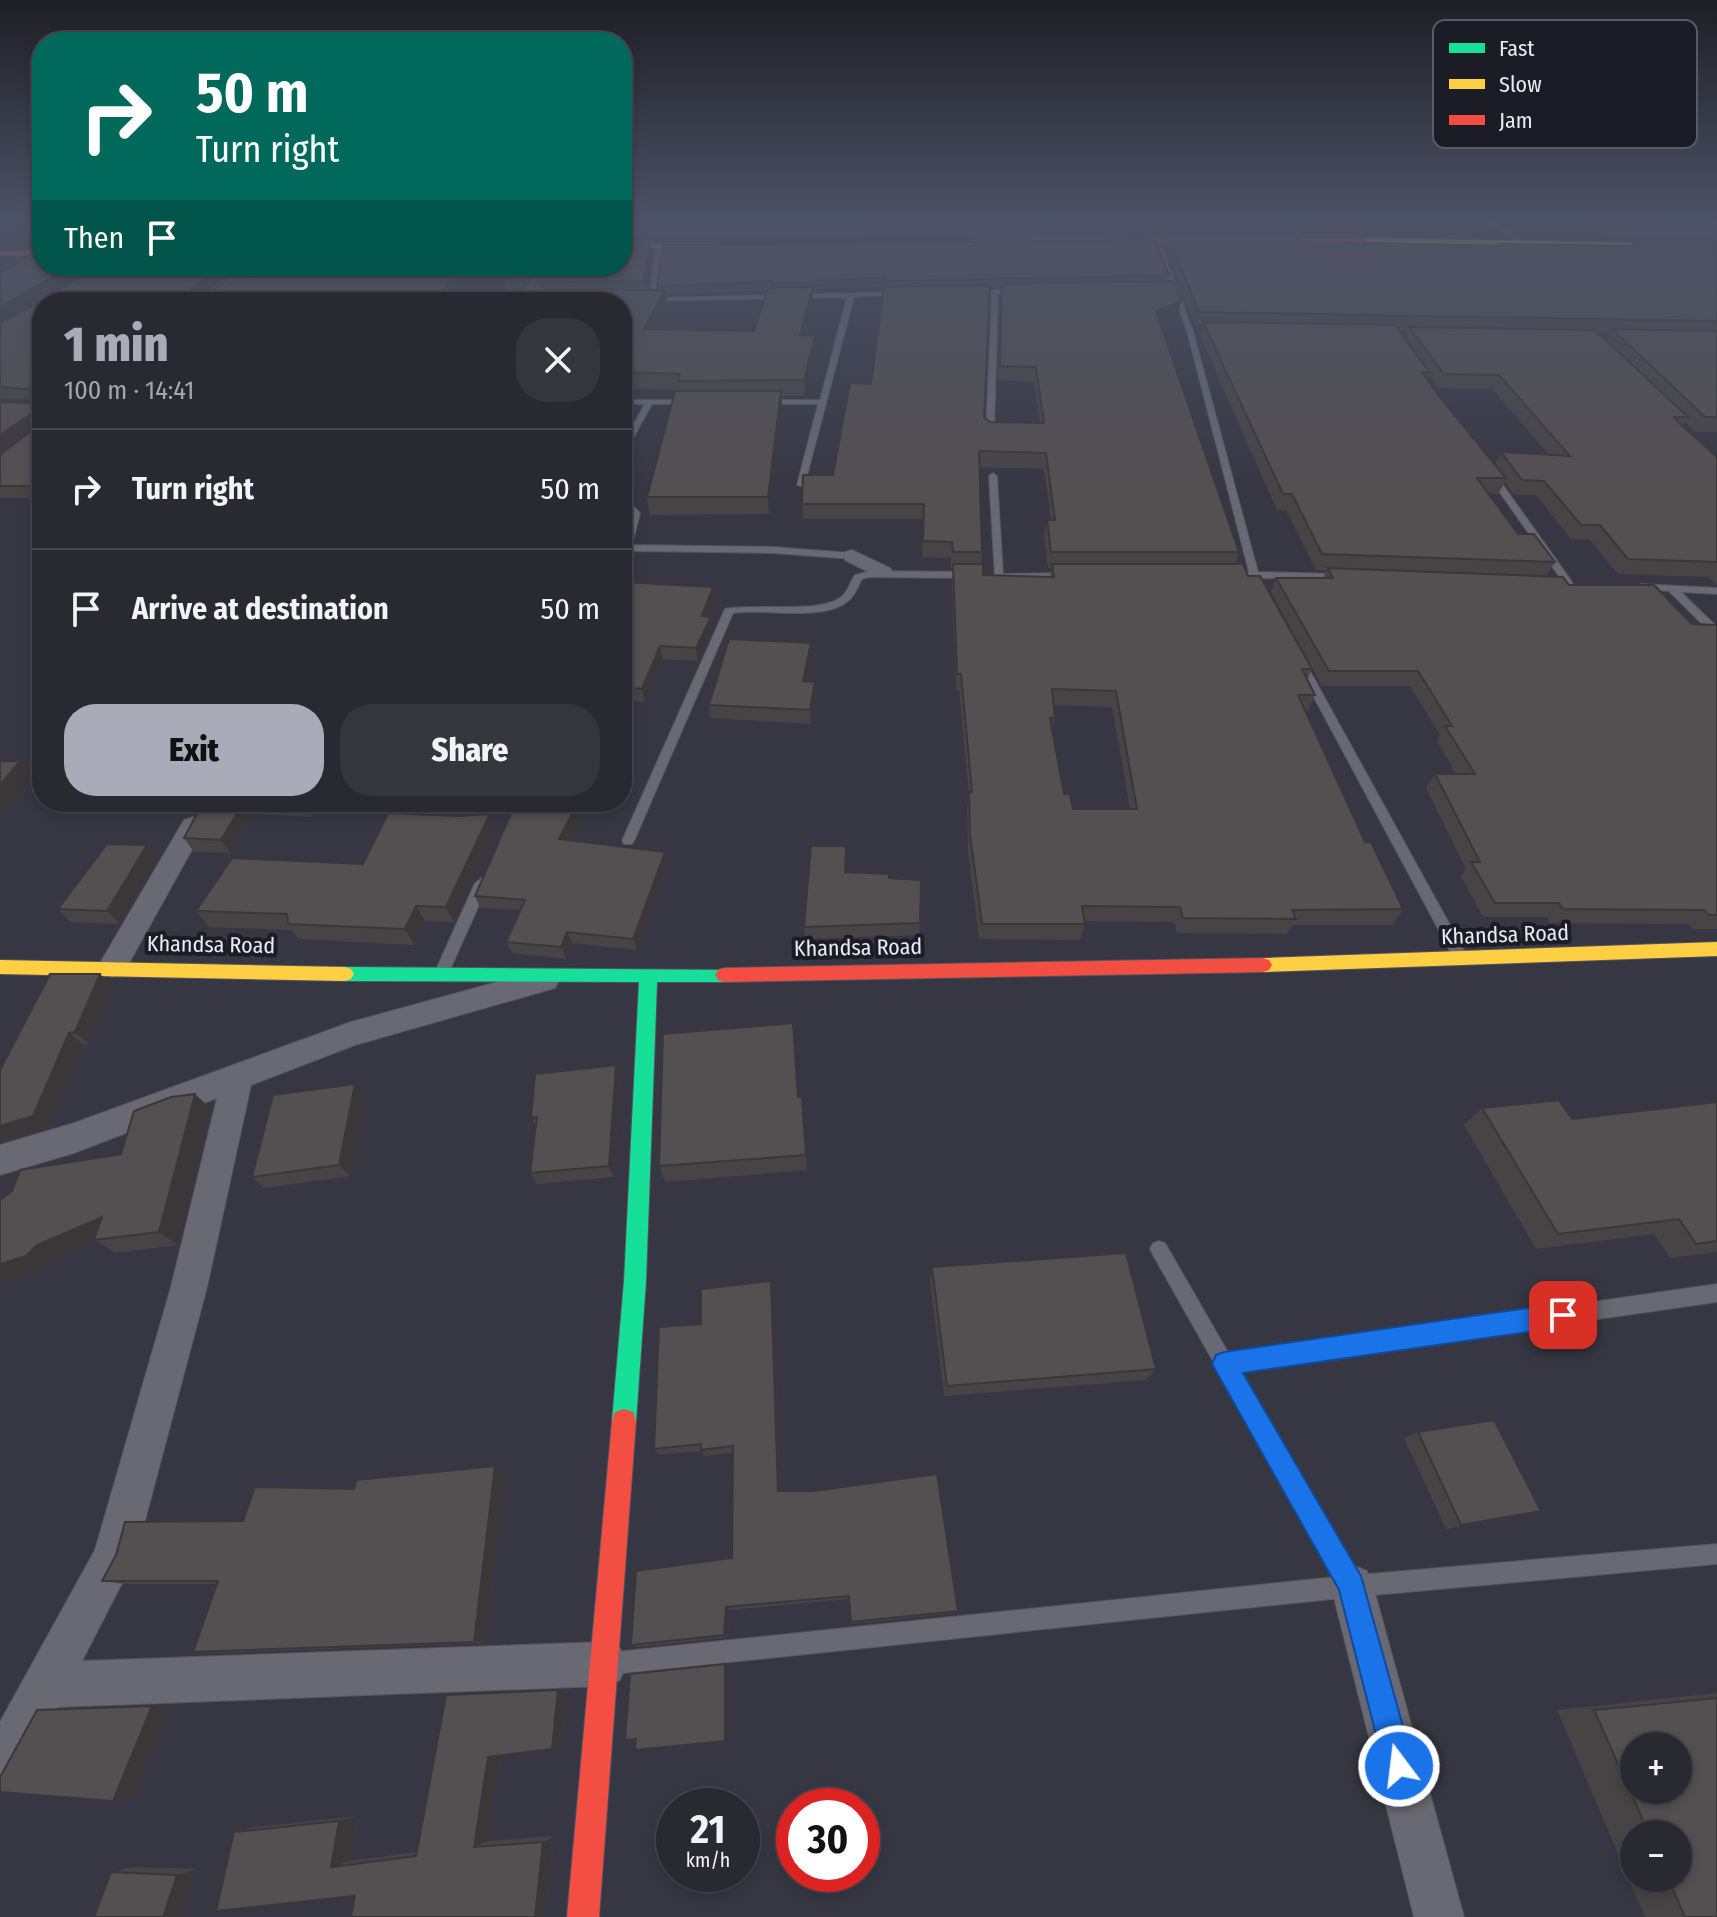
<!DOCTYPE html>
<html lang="en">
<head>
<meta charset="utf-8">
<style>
	:root { --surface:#292932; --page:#35353e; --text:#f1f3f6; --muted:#a5a6ac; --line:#45454d; --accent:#aaabb9 }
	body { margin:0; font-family:"Fira Sans Condensed",sans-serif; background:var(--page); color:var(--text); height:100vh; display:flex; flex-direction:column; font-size:30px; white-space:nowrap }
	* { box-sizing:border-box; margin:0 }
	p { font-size:26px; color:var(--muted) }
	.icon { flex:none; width:44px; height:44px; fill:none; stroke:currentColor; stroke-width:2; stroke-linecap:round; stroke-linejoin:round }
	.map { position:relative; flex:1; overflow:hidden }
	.details { position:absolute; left:32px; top:292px; width:600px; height:520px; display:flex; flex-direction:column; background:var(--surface); border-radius:32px; box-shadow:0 4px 12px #0003,0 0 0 2px var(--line) }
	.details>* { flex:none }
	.banner { position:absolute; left:32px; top:32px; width:600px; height:244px; border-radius:32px; box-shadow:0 4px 12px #0003,0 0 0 2px var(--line); background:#00695c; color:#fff; overflow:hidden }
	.tools { position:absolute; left:1620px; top:1732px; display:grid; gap:16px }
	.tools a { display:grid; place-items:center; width:72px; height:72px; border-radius:50%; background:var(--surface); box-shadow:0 4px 12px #0003,0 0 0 2px var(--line); font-size:40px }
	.speed { position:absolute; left:656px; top:1788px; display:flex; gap:16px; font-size:40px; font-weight:700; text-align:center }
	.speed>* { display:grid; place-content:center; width:104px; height:104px; border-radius:50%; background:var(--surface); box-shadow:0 4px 12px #0003,0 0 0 2px var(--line); line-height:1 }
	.speed small { font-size:20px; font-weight:400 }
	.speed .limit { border:12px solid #d22; background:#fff; color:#111 }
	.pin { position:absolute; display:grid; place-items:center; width:68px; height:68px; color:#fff; margin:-34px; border-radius:16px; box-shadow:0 4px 12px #0006 }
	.me { position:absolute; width:88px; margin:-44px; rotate:345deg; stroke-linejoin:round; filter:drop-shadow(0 0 6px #0008) }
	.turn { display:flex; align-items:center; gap:28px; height:168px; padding:0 32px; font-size:36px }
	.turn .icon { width:104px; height:104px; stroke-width:2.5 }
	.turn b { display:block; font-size:56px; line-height:68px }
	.then { display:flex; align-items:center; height:76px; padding:0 32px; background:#0003; gap:16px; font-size:30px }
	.round { display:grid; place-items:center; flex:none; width:84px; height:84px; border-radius:32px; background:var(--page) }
	.summary { display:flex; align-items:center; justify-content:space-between; height:136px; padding:0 32px }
	h1 { font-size:48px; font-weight:800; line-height:60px; color:var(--accent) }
	.primary-button { display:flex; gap:16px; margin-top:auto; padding:16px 32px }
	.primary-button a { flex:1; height:92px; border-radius:32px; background:var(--accent); color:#111; font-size:32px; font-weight:800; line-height:92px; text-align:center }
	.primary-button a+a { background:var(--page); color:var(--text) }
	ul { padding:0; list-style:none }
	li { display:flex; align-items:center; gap:24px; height:120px; padding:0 32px; border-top:2px solid var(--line) }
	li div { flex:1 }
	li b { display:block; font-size:30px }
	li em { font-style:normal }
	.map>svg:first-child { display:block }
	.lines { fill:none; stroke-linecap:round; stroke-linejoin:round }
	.lane-casing { stroke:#54545f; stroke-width:2 }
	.street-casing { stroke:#54545f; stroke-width:2 }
	.fast-casing { stroke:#54545f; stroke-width:2 }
	.slow-casing { stroke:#54545f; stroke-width:2 }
	.jam-casing { stroke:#54545f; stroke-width:2 }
	.lane { fill:#686973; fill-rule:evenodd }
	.street { fill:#686973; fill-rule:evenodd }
	.fast { fill:#16e098; fill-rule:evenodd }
	.slow { fill:#ffcf43; fill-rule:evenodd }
	.jam { fill:#f24e42; fill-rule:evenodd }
	.wall { fill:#484446; fill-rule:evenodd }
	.shaded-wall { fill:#3b3739 }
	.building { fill:#544f51; stroke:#3b3739; stroke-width:2; fill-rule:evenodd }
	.route { fill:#1a73e8; stroke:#114b97; stroke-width:2 }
	.labels { text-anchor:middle; stroke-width:8; stroke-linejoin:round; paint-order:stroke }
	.street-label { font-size:22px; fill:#e8eaf8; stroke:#1b1c25 }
	.key { fill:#1b1c25; stroke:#585a64; stroke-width:2 }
	.key-label { font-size:22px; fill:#e8eaf8 }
</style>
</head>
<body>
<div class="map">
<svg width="1717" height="1917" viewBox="0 0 1717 1917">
	<rect width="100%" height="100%" fill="#373743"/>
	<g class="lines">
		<!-- lane casing -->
		<g class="lane-casing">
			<path id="lane" d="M1026,220H1031L1041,242H1037Z
				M1487,220H1493L1523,242L1518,243Z
				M1156,238L1159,240L1193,331L1258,572L1341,574L1346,577L1344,579L1260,578L1261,581L1256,584L1253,583L1250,577H1230L1225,574L1230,571L1249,572L1187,331L1153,240Z
				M659,244L662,246L655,298L899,292L902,294L854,297L804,487L797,485L818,404H762L758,402L762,400H820L847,297L646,301V299L649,298L656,246Z
				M995,290L1022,292L998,294L994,432L990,434L986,432L992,294L969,293Z
				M622,400H689L693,402L689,404H652L626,451L622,453V444L645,404H622Z
				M1487,471H1493L1572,582V586H1566L1486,473Z
				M993,473L997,476L1003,574L1069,573L1072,574V578H995L989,476Z
				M622,495L640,513L632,545L773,547L852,553L857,556L852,559L773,553L630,551L625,562L622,563V549L631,513L622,503Z
				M870,571L969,572L974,575L969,578L870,577L862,579C858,586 855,596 848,601C824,622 764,608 733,613L634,841L632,844H624L622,841L725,609C755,603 821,614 841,597C848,592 850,582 855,575Z
				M1641,584L1717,588V594L1681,592L1717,627V636L1713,635L1669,591L1638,589L1636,587Z
				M1300,659L1305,662L1467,956L1469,960L1467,964H1457L1295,662Z
				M482,878L489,883L448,974L446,978H436L434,974L475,883Z
				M1159,1241L1165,1243L1229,1354L1717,1284V1302L1239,1371L1357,1575L1717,1544V1564L1352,1597L615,1674L607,1671L604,1663L607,1655L615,1652L1335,1577L1153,1255L1150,1249L1153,1243Z"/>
		</g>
		<!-- street casing -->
		<g class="street-casing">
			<path id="street" d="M241,266H254L212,302H198Z
				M852,550L890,568L893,572L890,576H876L845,560V552Z
				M193,817L202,820L205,826L123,974L113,977L103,974L99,966L103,958L184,820Z
				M545,969L555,972L559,980L555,988L355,1045L251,1085L207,1287L135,1558L82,1661L604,1642L620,1648L626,1664L620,1680L604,1686L58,1707L17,1785L0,1791V1722L95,1550L171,1287L217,1098L74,1153L0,1175V1145L74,1123L351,1022Z
				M1352,1565L1367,1571L1373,1586L1464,1917H1414L1331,1586L1337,1571Z"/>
		</g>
		<!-- fast casing -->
		<g class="fast-casing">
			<path id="fast" d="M718,243L715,247L622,248V244Z
				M345,967L730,970L733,975L730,980L724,982H657L646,1281L636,1421L633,1430L624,1433L615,1430L612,1421L624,1281L639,982L345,981L339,979L336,974L339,969Z"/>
		</g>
		<!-- slow casing -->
		<g class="slow-casing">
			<path id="slow" d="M1364,238L1717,244V248L1361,242Z
				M1717,942V956L1263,972L1257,970L1254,965L1257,960L1263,958Z
				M0,960L345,967L351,969L354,974L351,979L345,981L0,974Z"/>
		</g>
		<!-- jam casing -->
		<g class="jam-casing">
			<path id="jam" d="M1364,238L1367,242H969L973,240Z
				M0,251H42V255H0Z
				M1263,958L1269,960L1272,965L1269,970L1263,972L724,982L718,980L715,975L718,970L724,968Z
				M624,1409L633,1412L636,1421L599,1917H567L612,1421L615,1412Z"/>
		</g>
		<!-- lane -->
		<use href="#lane" class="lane"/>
		<!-- street -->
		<use href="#street" class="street"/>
		<!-- fast -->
		<use href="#fast" class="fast"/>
		<!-- slow -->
		<use href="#slow" class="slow"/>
		<!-- jam -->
		<use href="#jam" class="jam"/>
	</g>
	<!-- wall -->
	<path class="wall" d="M1034,220H1279L1276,231L1040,234Z
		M1581,220H1717V238L1604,236Z
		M1031,223L1029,234L625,238L652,254L647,290H658L663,245L1169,275L1167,281L1178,315L1160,322L1239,552L1235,564L1248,576L1312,669L1307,680L1315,695L1308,711H1306L1365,842L1403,909L1393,925H1292L1287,934L1177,933L1174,922L1084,921L1085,924L1080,940L979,939L968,851L967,808L969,794L959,690H956L952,580L953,568H951V558L922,557L923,519H803L802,504L833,475L871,384L884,287L816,289V292H813V302L805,335L815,336V351L805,396H781L782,407L769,514L650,515L647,497L679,390L626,388L622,393V302L507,293L504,279L622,266L623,238L622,225ZM990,288H1002L998,380L1034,382L1040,423L990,422L984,417ZM768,290L754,331L655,329L667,304L666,295ZM980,467L1044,469L1051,520H1047L1044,535L1048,568H1052L1050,577L983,575L981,564L982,552ZM1054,705L1112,707L1130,809H1073L1064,794L1053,730L1055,718Z
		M1168,236L1301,242L1498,246L1499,244L1631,246L1634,240H1717V432H1695L1685,422L1682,426L1717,457V586L1709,577L1618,574L1590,540L1571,539L1536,495H1514L1505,482L1498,494H1489L1518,534L1555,562L1546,576L1569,585L1692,624L1717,625V929H1692L1689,924L1550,923L1547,917H1483L1461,876L1466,869L1426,788L1435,774H1456L1437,741L1440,735L1410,686H1322L1271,592L1276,578H1323L1327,570H1316L1286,510H1277L1200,336L1202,326H1195L1165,248ZM1398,330H1408L1405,338ZM1598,333H1610L1606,341ZM1429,375L1438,388L1492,389L1549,455L1501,452L1495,464L1438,395L1427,379Z
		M93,266L45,295L53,294L98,266H233L202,294L458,271L461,280L445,302H42V498H0V455L36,426L0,452L35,400L0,398V323L37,303L38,299L0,322Z
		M622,582L713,587L715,600L709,616L712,630L698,661L662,659L645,702L622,700Z
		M812,657L807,681L815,682L816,695L811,724L711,718L709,705Z
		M203,802H321L313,817L254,814L231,853L194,852L184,838Z
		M490,814L496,830L454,922L425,921L414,945L299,939L292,930L209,927L196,911L363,864L460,816Z
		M568,840L668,863L637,950L572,943L566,959L512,953L506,942L520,910L480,908L475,896Z
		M846,846L845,872L920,923L919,935L805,939L804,927Z
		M158,858L120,924L71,922L58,909Z
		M114,987L89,1044L84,1045L49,1127L0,1142V1070Z
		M620,1077L614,1177L537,1184L530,1173L536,1127L531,1118Z
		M195,1094L211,1109L178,1245L115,1253L96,1241L60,1257L49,1268L121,1154Z
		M365,1096L350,1176L264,1188L252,1177Z
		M1717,1102V1252L1670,1258L1654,1234L1536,1249L1464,1125L1482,1108L1572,1119Z
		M804,1114L807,1170L665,1182L659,1166Z
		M932,1267L1156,1369L1146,1380L944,1396L930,1281Z
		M771,1281L773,1292L780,1491L958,1611L955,1613L851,1624L849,1599L730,1610L728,1637L638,1647L631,1645L732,1558L733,1453L705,1456L702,1451L660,1455L654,1449L701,1324Z
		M1418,1432L1541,1511L1524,1515L1446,1529L1404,1438Z
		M506,1472L486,1643L214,1653L193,1652L216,1584H125L102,1581L243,1521L354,1489Z
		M568,1690L562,1748L501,1756L488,1841L554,1836L546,1917H547H351L355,1896L216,1911L234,1832L256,1827L358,1816L350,1861L417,1852L446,1695Z
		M1717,1693V1917H1645L1557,1710ZM1634,1834H1678V1878H1634Z
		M133,1867L197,1869L182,1917H94L111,1872Z"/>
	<!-- shaded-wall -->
	<path class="shaded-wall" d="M650,240L652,254L646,295L644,281Z
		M71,266H93L0,322V307Z
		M218,266H233L196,300L191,290Z
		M458,271L461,280L445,302H434Z
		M813,287V302L801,351L800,335Z
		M665,290L667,304L647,345L644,329Z
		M1181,301L1178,315L1153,324L1156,311Z
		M815,336V351L805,396L804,380Z
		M623,372L626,388L623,393L622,386Z
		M781,391L782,407L769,514L768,497Z
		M37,410L42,423L0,452V435Z
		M624,505L627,518L622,538V514Z
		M713,587L715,600L704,629L702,616Z
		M711,617L712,630L698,661L696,648Z
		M811,643L812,657L804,695L803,681Z
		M660,646L662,659L645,702L642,689Z
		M815,682L816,695L811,724L810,710Z
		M20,761L32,775L0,815V785Z
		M244,802H246L254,814L231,853L221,840Z
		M305,802H321L313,817L304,803Z
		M578,802H588L563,851L559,839Z
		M490,814L496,830L454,922L446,907Z
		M147,845L158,858L120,924L107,911Z
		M665,852L668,863L637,950L633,939Z
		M416,906L425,921L414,945L405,929Z
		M567,932L572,943L566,959L561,947Z
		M100,974L114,987L89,1044L75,1032Z
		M69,1033L84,1045L49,1127L0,1142V1126Z
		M616,1065L620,1077L614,1177L609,1166Z
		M355,1084L365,1096L350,1176L339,1165Z
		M195,1094L211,1109L178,1245L159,1232Z
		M102,1217L94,1240L96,1241L60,1257L49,1268L0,1283V1264L37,1245Z
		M771,1281L773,1292L780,1497L778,1491Z
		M495,1466L506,1472L486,1643L474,1642Z
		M726,1607L730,1610L728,1637L724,1635Z
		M725,1664L728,1665V1740L725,1741Z
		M558,1690H568L562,1748L552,1749Z
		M152,1706H171L135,1798L113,1801Z
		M501,1755L488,1841L474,1847L488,1757Z
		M358,1816L350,1861L331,1867L339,1821Z
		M554,1836L546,1917H535L543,1842Z
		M197,1869L182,1917H163L177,1875Z"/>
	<!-- building -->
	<path class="building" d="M623,220H1030L1031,223L622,227Z
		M1041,220H1242L1042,222Z
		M1605,220H1717V226L1610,224Z
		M1295,235L1301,242L1501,246L1499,244L1643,246L1634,240H1717V321L1199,312L1168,236Z
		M622,238L650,240L644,281L545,283L542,286L545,289L665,290L644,329L754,331L768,288L813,287L800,335L815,336L804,380L678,381L680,374L623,372L622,374V302H512L530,279H504L512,266H622Z
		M1155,240L1169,275L885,281V278L816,280L815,283L772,284L773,281L657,286L663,245Z
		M31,254H42V266H71L0,307V273Z
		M98,266H218L191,290L193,295L209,294L237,270L458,271L434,302H42V486H0V455L36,427L37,410L0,435V402L35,403L38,390L0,387V323L37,303L39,295L53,294Z
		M1173,281L1181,301L1156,311L1239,552H1051L1047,520H1055L1046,453L979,451L982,552H953L952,542L923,541L924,504H802L803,475H833L850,383L871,384L884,287L990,285L984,417L990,422L1044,423L1036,367L1000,366L1002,284Z
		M1203,322L1395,325L1430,373L1422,372L1438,395L1506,478H1477L1518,534H1534L1555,562L1322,554L1292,494H1283Z
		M1409,327L1595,330L1688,417H1674L1680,424L1717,457V562L1628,559L1600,525H1581L1544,481L1522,480L1501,452L1570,456L1499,375L1444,374Z
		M1612,329L1717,331V417H1705Z
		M675,391H781L768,497H647Z
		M953,564H983V575L1054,577L1052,564H1243L1248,576H1260L1312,669H1302L1315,695H1298L1365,842H1371L1403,909L1292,910L1296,919L1183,918L1180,907L1082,906L1085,924H982L970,835L969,792H972L961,674H957ZM1052,689L1116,691L1137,809H1073L1070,794H1064L1050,718H1055Z
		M1328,568L1563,577L1569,585H1654L1692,624L1717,625V915H1708L1704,910L1563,909L1559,903H1495L1471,862H1480L1435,774H1475L1445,726H1452L1418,671H1329L1276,578H1333Z
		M622,582L713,587L702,616L711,617L696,648L660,646L642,689L622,687Z
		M729,639L811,643L803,681L815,682L810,710L709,705Z
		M0,761H20L0,785Z
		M203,802H244L221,840L184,838Z
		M272,802H305L304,803Z
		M516,802H578L559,839L665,852L633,939L567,932L561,947L506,942L525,900L475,896Z
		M388,813L460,816L490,814L446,907L416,906L405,929L288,924L287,914L196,911L232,858L363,864Z
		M107,844L147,845L107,911L58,909Z
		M811,846H846L845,872L889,874V878L921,880L920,923L804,927Z
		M50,974H100L75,1032L69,1033L33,1116L0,1126V1070Z
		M793,1023L798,1097H802L806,1155L659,1166L663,1034Z
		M616,1065L609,1166L530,1173L537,1117L531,1118L535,1074Z
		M355,1084L339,1165L252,1177L273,1095Z
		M195,1094L159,1232L94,1240L102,1217L37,1245L26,1256L0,1264V1200L12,1191L20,1170L121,1154L134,1111L171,1097Z
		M1559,1100L1572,1119L1717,1102V1241L1696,1244L1679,1219L1558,1234L1482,1108Z
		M1126,1253L1156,1369L947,1386L932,1267Z
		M771,1281L778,1491H813L937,1474L958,1611L851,1622L849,1596L726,1607L724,1635L631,1645L636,1571L732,1558L733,1446L701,1450V1444L654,1449L659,1327L701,1324V1289Z
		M1494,1420L1541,1511L1461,1525L1418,1432Z
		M495,1466L474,1642L193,1652L218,1581H102L116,1555L125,1522L243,1521L255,1487L354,1489L356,1480Z
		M725,1664V1741L635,1750L636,1739L625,1740L630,1674Z
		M558,1690L552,1749L488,1757L474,1847L543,1842L535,1917H351L355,1896L216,1911L234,1832L339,1821L331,1867L416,1856L446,1695Z
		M1717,1698V1917H1685L1668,1878H1678V1834H1649L1594,1710ZM1634,1746H1678V1790H1634Z
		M152,1706L113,1801L0,1792V1777L37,1710Z
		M111,1872L177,1875L163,1917H94Z"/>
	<!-- sky -->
	<linearGradient id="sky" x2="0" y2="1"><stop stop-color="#1e1e25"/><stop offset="0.45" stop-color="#4d5366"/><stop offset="1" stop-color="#4d5366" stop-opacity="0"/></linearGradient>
	<rect width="1717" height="489" fill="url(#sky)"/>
	<!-- route -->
	<path class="route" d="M1563,1303L1571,1307L1575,1315L1571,1323L1563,1327L1243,1373L1361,1576L1414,1766L1410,1777L1399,1782L1388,1777L1384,1766L1339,1590L1212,1364L1216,1355L1224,1352Z"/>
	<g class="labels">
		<!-- street labels -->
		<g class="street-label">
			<text transform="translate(1505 934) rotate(-2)" y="8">Khandsa Road</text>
			<text transform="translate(211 944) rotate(1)" y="8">Khandsa Road</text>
			<text transform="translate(858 947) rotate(-1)" y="8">Khandsa Road</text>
		</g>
	</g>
	<!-- legend -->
	<rect x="1433" y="20" width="264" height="128" rx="12" class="key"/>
	<rect x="1449" y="43" width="36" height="10" fill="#16e098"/>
	<rect x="1449" y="79" width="36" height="10" fill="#ffcf43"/>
	<rect x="1449" y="115" width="36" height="10" fill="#f24e42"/>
	<g class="key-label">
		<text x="1499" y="56">Fast</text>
		<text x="1499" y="92">Slow</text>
		<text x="1499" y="128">Jam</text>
	</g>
</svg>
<div class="tools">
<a>+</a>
<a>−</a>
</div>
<div class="speed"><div>21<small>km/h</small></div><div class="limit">30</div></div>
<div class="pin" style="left:1563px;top:1315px;background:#d93025"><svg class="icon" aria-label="arrive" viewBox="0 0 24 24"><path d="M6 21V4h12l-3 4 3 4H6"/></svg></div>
<svg class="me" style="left:1399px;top:1766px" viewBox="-20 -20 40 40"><circle r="17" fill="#1a73e8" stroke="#fff" stroke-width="3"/><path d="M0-11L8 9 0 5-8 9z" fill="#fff"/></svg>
<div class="banner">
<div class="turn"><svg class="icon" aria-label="right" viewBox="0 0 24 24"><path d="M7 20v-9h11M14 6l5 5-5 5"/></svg><div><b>50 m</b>Turn right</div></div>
<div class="then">Then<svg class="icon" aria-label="arrive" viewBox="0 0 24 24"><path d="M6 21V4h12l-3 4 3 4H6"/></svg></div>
</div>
<section class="details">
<div class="summary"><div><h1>1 min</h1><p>100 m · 14:41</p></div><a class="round"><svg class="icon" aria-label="close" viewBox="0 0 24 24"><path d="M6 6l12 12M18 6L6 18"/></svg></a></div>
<ul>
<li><svg class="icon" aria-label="right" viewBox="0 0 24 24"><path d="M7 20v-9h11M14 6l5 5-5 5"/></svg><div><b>Turn right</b></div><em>50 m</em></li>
<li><svg class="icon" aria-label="arrive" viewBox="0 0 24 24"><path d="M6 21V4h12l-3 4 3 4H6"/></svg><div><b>Arrive at destination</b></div><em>50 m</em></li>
</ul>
<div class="primary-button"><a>Exit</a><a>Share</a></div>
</section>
</div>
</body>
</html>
